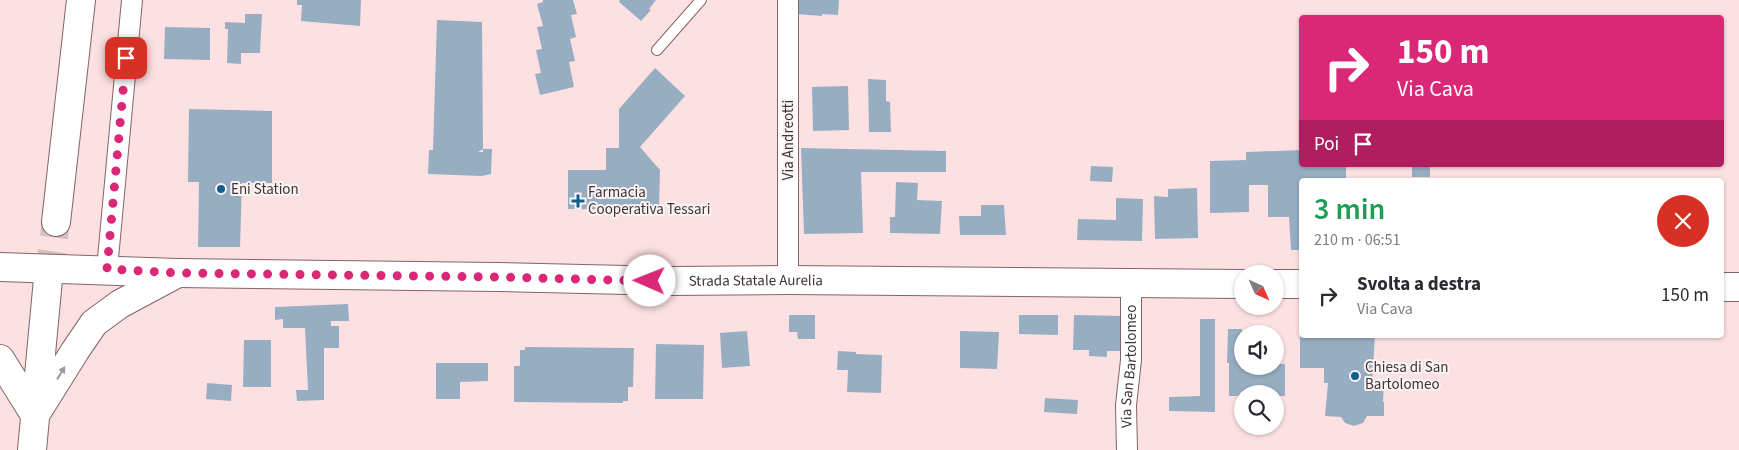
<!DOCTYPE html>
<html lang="it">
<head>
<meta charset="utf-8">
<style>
	:root { --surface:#fff; --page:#f7f7f7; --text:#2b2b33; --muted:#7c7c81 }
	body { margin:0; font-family:"Source Sans 3",sans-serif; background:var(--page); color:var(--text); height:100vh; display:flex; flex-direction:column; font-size:19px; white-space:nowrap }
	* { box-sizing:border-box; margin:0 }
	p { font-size:16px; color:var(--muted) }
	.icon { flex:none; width:28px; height:28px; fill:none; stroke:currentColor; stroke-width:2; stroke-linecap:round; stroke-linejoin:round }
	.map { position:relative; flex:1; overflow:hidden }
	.panel { position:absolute; left:1299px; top:178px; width:425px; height:160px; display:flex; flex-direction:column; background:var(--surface); border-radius:5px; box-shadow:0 1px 4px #0004 }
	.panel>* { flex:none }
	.banner { position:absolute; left:1299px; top:15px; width:425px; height:152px; border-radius:5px; box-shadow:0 1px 4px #0004; background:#db2777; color:#fff; overflow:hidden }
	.needle { width:32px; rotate:135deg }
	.fabs { position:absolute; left:1234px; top:265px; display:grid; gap:10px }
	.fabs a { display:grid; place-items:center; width:50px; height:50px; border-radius:50%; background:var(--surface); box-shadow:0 1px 4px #0004; font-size:25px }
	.pin { position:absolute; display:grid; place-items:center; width:42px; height:42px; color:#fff; margin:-21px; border-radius:10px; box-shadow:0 2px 8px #0006 }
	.me { position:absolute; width:55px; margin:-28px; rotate:271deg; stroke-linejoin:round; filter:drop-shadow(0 0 4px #0008) }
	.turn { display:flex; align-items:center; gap:18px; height:105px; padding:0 15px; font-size:22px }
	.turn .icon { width:65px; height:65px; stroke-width:2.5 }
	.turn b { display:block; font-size:35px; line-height:42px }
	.then { display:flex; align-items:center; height:48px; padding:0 15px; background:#0003; gap:10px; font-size:19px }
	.round { display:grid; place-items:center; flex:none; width:52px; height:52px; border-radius:26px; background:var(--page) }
	.head { display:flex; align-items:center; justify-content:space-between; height:85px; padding:0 15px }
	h1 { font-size:30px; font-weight:600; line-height:38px; color:#1e9e55 }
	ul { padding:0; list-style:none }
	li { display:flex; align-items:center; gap:15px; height:65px; padding:0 15px }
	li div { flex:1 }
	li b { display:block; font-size:19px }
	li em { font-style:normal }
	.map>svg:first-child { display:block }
	.building { fill:#97aec2 }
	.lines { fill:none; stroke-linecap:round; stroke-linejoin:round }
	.secondary-tunnel { stroke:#d7bebf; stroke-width:28; stroke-dasharray:28 14; stroke-linecap:butt }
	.lane-casing { stroke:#826466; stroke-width:12 }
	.street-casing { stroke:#826466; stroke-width:22 }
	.secondary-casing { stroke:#826466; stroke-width:30 }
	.primary-casing { stroke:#826466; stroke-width:30 }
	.lane { stroke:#fff; stroke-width:10 }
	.street { stroke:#fff; stroke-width:20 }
	.secondary { stroke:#fff; stroke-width:28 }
	.primary { stroke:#fff; stroke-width:28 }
	.oneway { fill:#a09999 }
	.route { stroke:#db2777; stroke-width:9; stroke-dasharray:0 16.2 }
	.poi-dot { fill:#105f91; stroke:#fbf4f4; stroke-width:2 }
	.labels { text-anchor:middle; stroke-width:4; stroke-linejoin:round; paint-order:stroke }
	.street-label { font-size:15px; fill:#403333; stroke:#fbf4f4 }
	.poi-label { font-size:15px; fill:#403333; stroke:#fbf4f4; text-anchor:start }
</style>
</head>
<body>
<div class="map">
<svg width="1739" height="450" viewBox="0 0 1739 450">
	<rect width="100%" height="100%" fill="#fde1e2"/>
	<!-- building -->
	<path class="building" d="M297,0H361L360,26L301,21L302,5H297Z
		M543,0H573L577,14L571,15L576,37L570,39L575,61L569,62L574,87L540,95L535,74L541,73L536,50L542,49L537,27L543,26L537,4L543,2Z
		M620,0H656L649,9L651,10L641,21L619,2Z
		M798,0H839L838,15L822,14V16L797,14Z
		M245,14H262L260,53H241V64L227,63L228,29H225V22L245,23Z
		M437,20L482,22L483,149L478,152H483V149H492L491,174L482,176L428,174L429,150H433Z
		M165,27L210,28V60L164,59Z
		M655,68L685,96L640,147L660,170L659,210L568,209V170H606V148H619V109Z
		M868,79L886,80V101L890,102L891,132H869Z
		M848,86L849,130L813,131L812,87Z
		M189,109L272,111V183H242L240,247H198L199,182H188Z
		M801,148L946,151V172H861L863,233L804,234Z
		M1301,150V165H1346V180H1301V250H1291L1289,217H1268V185H1249V212L1210,213V161L1246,160V152Z
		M1412,165H1430V177H1412Z
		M1091,166L1113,167L1112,182L1090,181Z
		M896,182L918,183L917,200L942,201L940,234L890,233V217H895Z
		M1197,188L1198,238L1155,239L1154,196L1168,197V189Z
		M1116,198L1143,199L1142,241L1077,240L1078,219L1116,220Z
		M981,205H1004L1006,235H960L959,216H981Z
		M348,304L349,321H331V326H339V348H324V400L297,401L296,390H308L305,328H283V319L275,320V307Z
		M789,315H815V339H798L797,332H789Z
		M1019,315H1058V335L1019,334Z
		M1074,315L1124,316L1123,351H1107V357L1089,356V350H1073Z
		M1200,319H1215V412L1169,411V397L1200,396Z
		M1228,329H1242L1241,363H1242V366H1275V364H1285V396H1275V394H1242V396H1229V363H1227Z
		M747,331L750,366L722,368L720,333Z
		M960,331L999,332L997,369L960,368Z
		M1300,335H1375L1372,384H1384L1383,402H1384V416H1367L1363,423L1354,426L1345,423L1341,417L1325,416L1328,383H1324V368H1300Z
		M244,340H271V387H243Z
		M656,344L704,345L703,399H655Z
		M525,347L634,348L633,387H628V401H623V403L514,402V366H520V350H525Z
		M838,351L856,352V354L882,355L881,393L847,392L848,370H837Z
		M436,363H488V381L460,382V399H436Z
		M207,383L232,385L231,401L206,399Z
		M1045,398L1078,400L1077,414L1044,412Z"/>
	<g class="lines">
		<!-- secondary-tunnel -->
		<path class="secondary-tunnel" d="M48,279L56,222"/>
		<!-- lane casing -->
		<g class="lane-casing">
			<path id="lane" d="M657,50L701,0"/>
		</g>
		<!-- street casing -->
		<g class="street-casing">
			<g id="street">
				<path d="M107,269L132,0"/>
				<path d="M788,280V0"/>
				<path id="s1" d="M1127,450L1126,405L1131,360V283"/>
			</g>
		</g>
		<!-- secondary casing -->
		<g class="secondary-casing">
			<path id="secondary" d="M56,222L81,0
				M0,359L35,415
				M35,415L75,351L94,323L120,304L178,273
				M32,450L48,279"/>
		</g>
		<!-- primary casing -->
		<g class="primary-casing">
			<g id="primary">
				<path id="s2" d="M0,267L178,273L497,277L670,281L788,280L1242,284"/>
				<path d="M1275,284H1301"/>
				<path d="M1721,287H1739"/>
			</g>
		</g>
		<!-- lane -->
		<use href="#lane" class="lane"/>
		<!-- street -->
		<use href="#street" class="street"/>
		<!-- secondary -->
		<use href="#secondary" class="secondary"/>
		<!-- primary -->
		<use href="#primary" class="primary"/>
	</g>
	<!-- one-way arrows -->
	<defs><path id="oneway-solid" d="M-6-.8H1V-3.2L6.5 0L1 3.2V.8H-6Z" transform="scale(1.25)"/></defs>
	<use class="oneway" href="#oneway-solid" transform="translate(61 373) rotate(-58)"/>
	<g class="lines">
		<!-- route -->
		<path class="route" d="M126,58L107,269L178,273L497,277L650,281"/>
	</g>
	<!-- markers -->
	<g class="poi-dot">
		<circle cx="221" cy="189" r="5"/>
		<path d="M575.5 193.5h5v5h5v5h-5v5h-5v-5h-5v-5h5z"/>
		<circle cx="1355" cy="376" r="5"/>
	</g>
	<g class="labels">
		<!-- street labels -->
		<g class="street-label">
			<text transform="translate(788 140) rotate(-90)" y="5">Via Andreotti</text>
			<text dy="5" stroke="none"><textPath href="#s2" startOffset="756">Strada Statale Aurelia</textPath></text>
			<text dy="5" stroke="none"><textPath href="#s1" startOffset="84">Via San Bartolomeo</textPath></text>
		</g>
		<!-- poi labels -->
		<g class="poi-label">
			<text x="231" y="194">Eni Station</text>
			<text x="588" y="197">Farmacia<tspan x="588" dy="17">Cooperativa Tessari</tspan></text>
			<text x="1365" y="372">Chiesa di San<tspan x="1365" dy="17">Bartolomeo</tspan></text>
		</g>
	</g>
</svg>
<div class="fabs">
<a><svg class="needle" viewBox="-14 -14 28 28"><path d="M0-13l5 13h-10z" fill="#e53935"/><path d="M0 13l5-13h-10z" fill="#7c7c81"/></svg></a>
<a><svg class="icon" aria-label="sound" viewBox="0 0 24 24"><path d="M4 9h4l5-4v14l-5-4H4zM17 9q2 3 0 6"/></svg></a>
<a><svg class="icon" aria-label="search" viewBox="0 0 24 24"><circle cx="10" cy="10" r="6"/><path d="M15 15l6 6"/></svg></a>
</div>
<div class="pin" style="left:126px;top:58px;background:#d93025"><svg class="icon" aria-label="arrive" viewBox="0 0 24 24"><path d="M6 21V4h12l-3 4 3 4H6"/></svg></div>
<svg class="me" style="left:650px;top:281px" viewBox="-20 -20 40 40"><circle r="19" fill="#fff"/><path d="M0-13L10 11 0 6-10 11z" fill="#db2777"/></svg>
<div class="banner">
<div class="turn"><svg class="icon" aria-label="right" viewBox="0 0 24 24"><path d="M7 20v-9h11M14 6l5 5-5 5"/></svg><div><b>150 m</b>Via Cava</div></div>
<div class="then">Poi<svg class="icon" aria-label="arrive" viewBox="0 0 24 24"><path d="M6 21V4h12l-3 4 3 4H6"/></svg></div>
</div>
<section class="panel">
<div class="head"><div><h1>3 min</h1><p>210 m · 06:51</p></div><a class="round" style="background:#d93025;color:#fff"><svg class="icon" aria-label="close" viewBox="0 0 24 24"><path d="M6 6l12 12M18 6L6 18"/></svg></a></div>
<ul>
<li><svg class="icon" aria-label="right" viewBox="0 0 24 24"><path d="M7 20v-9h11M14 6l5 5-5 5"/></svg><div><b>Svolta a destra</b><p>Via Cava</p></div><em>150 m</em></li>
</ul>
</section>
</div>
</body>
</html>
